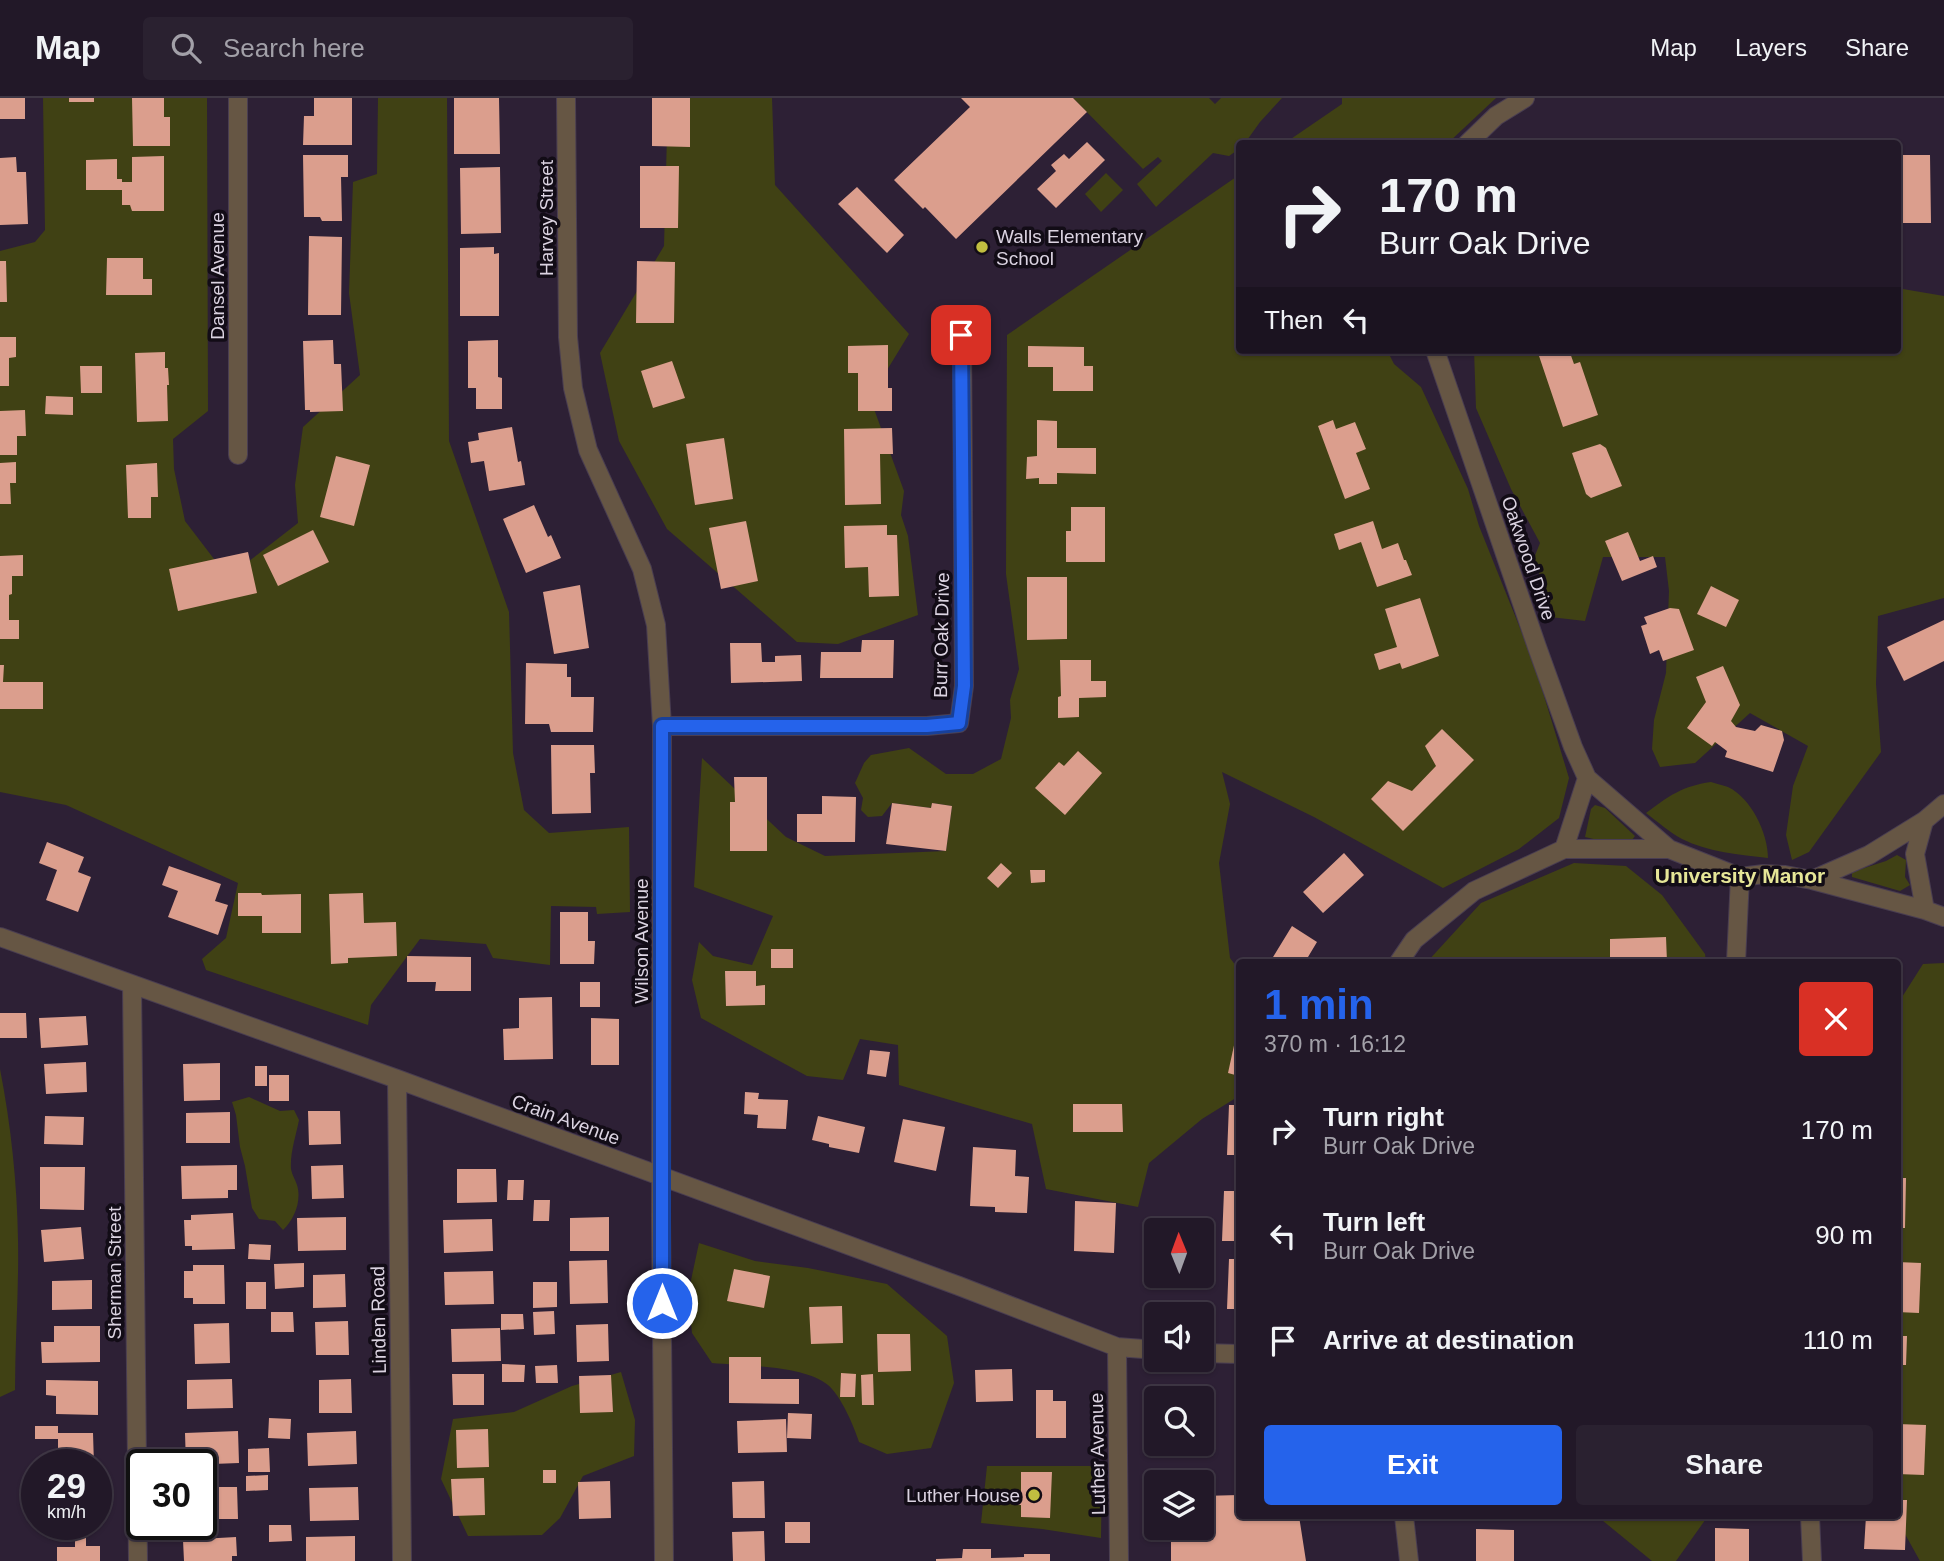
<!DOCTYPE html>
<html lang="en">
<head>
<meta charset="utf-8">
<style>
	:root { --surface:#221828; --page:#2a2130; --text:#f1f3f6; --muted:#a2a0a8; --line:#3f3745; --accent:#2563eb }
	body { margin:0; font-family:Arial,sans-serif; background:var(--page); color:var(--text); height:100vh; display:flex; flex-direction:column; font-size:26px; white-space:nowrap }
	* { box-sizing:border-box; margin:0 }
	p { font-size:23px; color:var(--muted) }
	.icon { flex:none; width:38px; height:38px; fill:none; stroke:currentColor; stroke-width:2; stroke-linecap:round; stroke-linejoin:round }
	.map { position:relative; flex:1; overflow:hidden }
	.details { position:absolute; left:1236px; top:861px; width:665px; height:560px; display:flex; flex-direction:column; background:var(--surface); border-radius:7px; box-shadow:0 2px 5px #0004,0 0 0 2px var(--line) }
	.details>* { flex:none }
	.banner { position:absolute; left:1236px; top:42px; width:665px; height:214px; border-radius:7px; box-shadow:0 2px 5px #0004,0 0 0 2px var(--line); background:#221828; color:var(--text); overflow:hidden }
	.needle { width:46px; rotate:359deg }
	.tools { position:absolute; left:1144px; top:1120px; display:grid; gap:14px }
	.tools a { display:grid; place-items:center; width:70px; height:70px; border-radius:7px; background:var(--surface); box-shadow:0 2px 5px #0004,0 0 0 2px var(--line); font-size:35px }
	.speed { position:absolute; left:21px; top:1351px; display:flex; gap:14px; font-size:35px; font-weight:700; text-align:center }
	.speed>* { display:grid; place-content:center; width:91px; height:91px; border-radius:50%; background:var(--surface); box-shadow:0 2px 5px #0004,0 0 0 2px var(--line); line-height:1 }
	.speed small { font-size:18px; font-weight:400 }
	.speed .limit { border:4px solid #111; border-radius:10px; background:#fff; color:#111 }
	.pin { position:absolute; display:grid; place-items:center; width:60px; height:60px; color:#fff; margin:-30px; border-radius:14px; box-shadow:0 4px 10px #0006 }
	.me { position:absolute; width:77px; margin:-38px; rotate:0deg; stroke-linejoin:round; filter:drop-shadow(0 0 5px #0008) }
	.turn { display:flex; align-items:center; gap:24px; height:147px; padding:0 28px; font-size:32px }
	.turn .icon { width:91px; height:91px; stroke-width:2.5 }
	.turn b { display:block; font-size:49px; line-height:60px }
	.then { display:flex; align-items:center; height:66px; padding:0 28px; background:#0003; gap:14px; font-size:26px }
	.round { display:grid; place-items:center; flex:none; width:74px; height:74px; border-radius:7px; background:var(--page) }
	.overview { display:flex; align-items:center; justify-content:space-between; height:119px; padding:0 28px }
	h1 { font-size:42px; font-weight:600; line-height:52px; color:var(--accent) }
	.action { display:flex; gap:14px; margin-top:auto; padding:14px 28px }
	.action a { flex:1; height:80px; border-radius:7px; background:var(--accent); color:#fff; font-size:28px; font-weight:600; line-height:80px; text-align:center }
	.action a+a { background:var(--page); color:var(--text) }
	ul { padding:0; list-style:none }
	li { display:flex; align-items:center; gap:21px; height:105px; padding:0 28px }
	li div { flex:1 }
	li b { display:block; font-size:26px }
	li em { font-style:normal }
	header { display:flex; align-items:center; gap:42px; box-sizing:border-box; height:98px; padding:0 35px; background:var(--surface); border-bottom:2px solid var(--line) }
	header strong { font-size:33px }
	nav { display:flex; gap:38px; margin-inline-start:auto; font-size:24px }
	.search { width:490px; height:63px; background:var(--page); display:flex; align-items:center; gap:18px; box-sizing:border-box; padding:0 24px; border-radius:7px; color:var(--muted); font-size:26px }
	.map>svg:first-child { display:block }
	.green { fill:#404114 }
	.building { fill:#db9e8d }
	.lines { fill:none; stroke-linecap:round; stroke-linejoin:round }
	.street-casing { stroke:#493d51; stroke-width:20 }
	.street { stroke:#665644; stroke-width:18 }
	.route-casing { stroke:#184099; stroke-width:18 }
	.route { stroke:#2563eb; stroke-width:12 }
	.poi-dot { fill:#c1be40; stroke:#120c16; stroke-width:2.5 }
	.labels { text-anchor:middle; stroke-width:7; stroke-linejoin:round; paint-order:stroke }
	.street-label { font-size:19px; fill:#dbd3e1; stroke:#120c16 }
	.poi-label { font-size:19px; fill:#dbd3e1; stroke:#120c16; text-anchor:start }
	.neighbourhood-label { font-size:21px; font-weight:bold; fill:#e6e697; stroke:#120c16 }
</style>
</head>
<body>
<header>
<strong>Map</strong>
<div class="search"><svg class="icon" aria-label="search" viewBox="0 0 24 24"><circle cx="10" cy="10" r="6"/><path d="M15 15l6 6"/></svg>Search here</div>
<nav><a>Map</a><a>Layers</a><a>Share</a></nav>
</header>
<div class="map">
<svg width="1944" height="1463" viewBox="0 0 1944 1463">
	<rect width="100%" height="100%" fill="#2d2035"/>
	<!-- green -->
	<path class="green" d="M43,0H207L208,313L173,341L174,371L185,423L214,461L244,467L298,425L295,387L303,329L360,277L349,195L353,84L377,76L378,0H447L449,343L509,514L513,655L524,712L549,735L629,729L630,814L597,816L596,809L551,808L550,867L493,860L486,846L420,841L371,907L368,927L206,872L202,861L226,840L238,785L66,707L0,694V153L35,144L45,132Z
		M668,0H772L775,87L909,236L870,300L904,393L901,417L908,438L918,517L838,546L797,544L667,431L619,343L600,255L664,148Z
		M1073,0H1209L1215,6L1221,0H1282L1260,24L1245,45L1239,46V51L1229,58L1213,55L1156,109L1137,86L1162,63L1158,59L1143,71Z
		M1342,0H1496L1448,45H1285L1342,6Z
		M1106,75L1123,92L1101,114L1085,96Z
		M1239,77V252H1387L1394,266L1421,289L1468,391L1479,428L1534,565L1569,680L1559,720L1519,751L1443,790L1314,719L1222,674L1230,706L1219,765L1230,860L1239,872V998L1202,1021L1149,1065L1138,1109L1046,1091L1032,1026L899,987L898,947L860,941L843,982L807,978L701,920L692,882L699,844L713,858L752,867L773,818L694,789L702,660L786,739L825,758L946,753L952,708L932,705L931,710L892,705L882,718L868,719L861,712L863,700L855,685L864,665L871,657L909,650L946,676H973L1001,661L1011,620L1010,602L1019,571L1006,476L1007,237Z
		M1897,190L1944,198V500L1878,518L1876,586L1881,654L1809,754L1792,762L1786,737L1793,688L1808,648L1750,615L1695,665L1660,669L1652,651L1654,622L1666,575L1669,493L1665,459H1603L1585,523L1550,519L1547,499L1534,460L1540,445L1511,391L1476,310L1474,252H1897Z
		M1711,684C1716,686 1723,687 1728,689C1751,700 1768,735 1768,760C1740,757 1708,754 1682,741C1669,734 1658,724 1646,715C1669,698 1682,688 1711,684Z
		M1595,707L1605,710L1635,738L1632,742L1602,743L1585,739L1591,711Z
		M1897,757L1906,762L1905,779L1910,787L1900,793L1852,779V774L1886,763Z
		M1574,765L1626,768L1662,797L1705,856L1706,864H1427L1481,805Z
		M1944,865V1463H1920L1895,1418H1897V907L1923,866Z
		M0,971C11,1028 17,1084 18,1142C19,1192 15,1242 15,1292L0,1299Z
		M249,999L280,1013L294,1012L299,1022C296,1038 290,1054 291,1071C292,1077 295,1081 297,1087C302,1103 294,1122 283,1132L275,1123L259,1121L252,1110L245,1068L240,1049L236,1017L232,1004Z
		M699,1145L755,1163L808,1170L887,1186L947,1238L954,1285L931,1350L887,1356L859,1344C854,1328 841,1298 828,1287C804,1267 744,1268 712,1265L692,1235L688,1196Z
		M621,1274L635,1322L634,1358L583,1378L560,1420L542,1437L468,1438L441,1381L453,1321L514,1314L572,1288Z
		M987,1368H1102L1101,1440L1042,1431L981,1425Z
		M1597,1418H1708L1676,1463H1652Z"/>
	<!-- building -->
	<path class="building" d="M0,0H25V21H0Z
		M69,0H94V4H69Z
		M132,0H164V19H170V48H133Z
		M314,0H352V47H303L304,18H314Z
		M454,0H499L500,56H454Z
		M652,0H690V49L652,48Z
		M961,0H1073L1087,14L956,141L925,109L923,111L894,82L970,9Z
		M1087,44L1105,62L1056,110L1037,91L1056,73L1051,67L1064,56L1069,61Z
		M303,57H348V79H341L342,123H322L320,119H304Z
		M1899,57H1930L1931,125H1897V68H1899Z
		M164,58V113H132L130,107H122V92H86V62L117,61V81H122V84H132V59Z
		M16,59L17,74H26L28,126L0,127V60Z
		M640,68H679L678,130H640Z
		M500,69L501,135L461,136L460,70Z
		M857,89L904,137L887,155L838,106Z
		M309,138L342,139L341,217H308Z
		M494,149V156L499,155V218H460V150Z
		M107,160H143V181H152V197H106Z
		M0,163H6L7,204H0Z
		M637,163L675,164L674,225H636Z
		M0,239H16V259L9,260V288H0Z
		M333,242L334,266H341L343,313L310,314V312H305L303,243Z
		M498,242V279L502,280V311H476V290H468V243Z
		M888,247V290H892V313H858V275H848V248Z
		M1028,248L1084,249V268H1093V293H1053V269H1028Z
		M1537,252H1569L1574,266L1580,264L1598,317L1563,329Z
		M165,254V270H168L169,287H167L168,323L137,324L135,255Z
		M672,263L685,300L653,310L641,273Z
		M80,268H102V295H81Z
		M46,298L73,299V317L45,316Z
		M25,312L26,338H17V357H0V313Z
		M1037,322L1057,323V350H1096V376L1057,375V386H1039V380L1026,381L1027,359L1037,358Z
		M1333,322L1336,331L1355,324L1366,351L1356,355L1370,391L1345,401L1318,328Z
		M512,329L518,364L521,363L525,387L489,393L484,363L471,365L468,344L479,342L478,335Z
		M892,330L893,356H880L881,406L845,407L844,331Z
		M724,340L733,401L695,407L686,346Z
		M1600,346L1606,350L1622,388L1591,400L1586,396L1572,355Z
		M336,358L370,367L354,428L320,419Z
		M16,364V385H10L11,406H0V365Z
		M157,365L158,399H151V420H128L126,367Z
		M534,407L548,439L551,437L561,460L526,475L503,421Z
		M1071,409H1105V464H1066V433H1071Z
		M746,423L758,483L721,491L709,430Z
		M1373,423L1382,451L1398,445L1404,462H1406L1412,477L1377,489L1361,444L1339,452L1334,436Z
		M887,427V437H897L899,498L869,499L868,469L845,470L844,428Z
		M313,432L329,464L278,488L263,457Z
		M1628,434L1640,463L1653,458L1657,469L1622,483L1605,443Z
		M248,454L257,495L178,513L169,471Z
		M23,457V478H12V496L9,497V522H19V541H0V458Z
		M1027,479H1067V541L1027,542Z
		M580,487L589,550L554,556L543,494Z
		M1711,488L1739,502L1726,529L1697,516Z
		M1420,500L1439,558L1402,571L1400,565L1379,572L1374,556L1397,549L1385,511Z
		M1670,510L1679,511L1694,552L1663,563L1659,552L1650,556L1641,528L1647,526L1644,519Z
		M1944,522V563L1904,583L1887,549Z
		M862,542H894L893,580H820L821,554H861Z
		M730,545H761L762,564H775V558L801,557L802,583L731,585Z
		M1060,562H1091V583H1106V599L1079,600V619L1058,620V599L1061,598Z
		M526,565L567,566V579H571V599H594L593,634H551L549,626H525Z
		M0,567H4L3,584H43V611H0Z
		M1723,568L1740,607L1731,623L1736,629L1755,633L1761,627L1782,633L1784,642L1773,674L1725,659L1727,653L1715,644L1712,648L1687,630L1706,604L1696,579Z
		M1442,631L1474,662L1403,733L1371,701L1388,683L1412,693L1436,668L1425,648Z
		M551,647H594L595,675H590L591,715L552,716Z
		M1078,653L1102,675L1065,717L1035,690L1059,664L1064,668Z
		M734,679H767V753H730V704H735Z
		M822,698L856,699L855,744H797V716H822Z
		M892,705L931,710L932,705L952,708L946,753L886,746Z
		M47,744L84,759L78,774L91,779L78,814L46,802L57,772L39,765Z
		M1344,755L1364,777L1323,815L1303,794Z
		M1001,765L1012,775L998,790L987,780Z
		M169,768L221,786L215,803L228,807L218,837L168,819L178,793L162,787Z
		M1030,772H1045V784L1031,785Z
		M238,795H261L262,797L301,796V835H262V818H238Z
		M363,795L364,825L396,824L397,858L348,860V865L331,866L329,796Z
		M560,814H588V843H595L594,866H560Z
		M1292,828L1317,844L1305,864H1270Z
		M1666,839L1667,864H1604L1603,859H1610V841Z
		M771,851H793V870H771Z
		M407,858L471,859V893H435L436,884H407Z
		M725,873H756V888L765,887V907L726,908Z
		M580,884H600V909H580Z
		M552,899L553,961L504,962L503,931L519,930V900Z
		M0,915H26L27,940H0Z
		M86,918L88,947L41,950L39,920Z
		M591,920L619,921V967H591Z
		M1238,929L1239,930V978L1228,975Z
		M870,952L890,954L886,979L867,976Z
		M86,964L87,994L46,996L44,966Z
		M220,965V1002L184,1003L183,966Z
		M255,968H267V988H255Z
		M269,977H289V1003H269Z
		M745,994L759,995L758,1001L788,1002L786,1031L757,1030L758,1017L744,1016Z
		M1073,1006H1122L1123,1034H1073Z
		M1229,1007H1239V1057H1227Z
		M308,1013H340L341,1046L309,1047Z
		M230,1014V1045H186V1015Z
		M45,1018L84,1019L83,1047L44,1046Z
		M818,1018L865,1029L859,1055L829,1049V1046L812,1042Z
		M903,1021L945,1029L936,1073L894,1064Z
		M973,1049L1016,1052L1015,1078L1029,1079L1027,1115L995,1114V1109L970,1108Z
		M237,1067V1092H228V1100L182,1101L181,1068Z
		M343,1067L344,1100L312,1101L311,1068Z
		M40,1069H85L84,1112L40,1111Z
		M457,1071H496L497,1104L457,1105Z
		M1897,1080H1906L1905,1130H1897Z
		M508,1082H524L523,1102H507Z
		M1224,1093H1239V1143H1222Z
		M534,1102H550L549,1123H533Z
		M1075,1103L1116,1105L1114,1155L1074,1153Z
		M233,1115L235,1151L192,1152V1148H185L184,1122H191V1117Z
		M346,1119V1152L298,1153L297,1120Z
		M609,1119V1153H570V1120Z
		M492,1121L493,1153L444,1155L443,1122Z
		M81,1129L84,1161L44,1164L41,1132Z
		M249,1146L271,1147L270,1162L248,1161Z
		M1229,1161H1239V1211H1227Z
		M607,1162L608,1205L570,1206L569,1163Z
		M1897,1164L1921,1165L1919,1215L1897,1214Z
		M304,1165V1189L275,1191L274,1166Z
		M193,1167H224L225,1206H193V1200H184V1173H193Z
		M734,1171L770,1178L764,1210L727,1203Z
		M493,1173L494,1206L445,1207L444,1174Z
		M345,1176L346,1209L313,1210V1177Z
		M92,1182V1211L52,1212V1183Z
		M246,1184H266V1211H246Z
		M533,1184H557V1209L533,1210Z
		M842,1208L843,1245L811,1246L809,1209Z
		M554,1213L555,1236L534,1237L533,1214Z
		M271,1214H293L294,1234H271Z
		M501,1216H523L524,1231L501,1232Z
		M348,1223L349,1257H316L315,1224Z
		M229,1225L230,1265L195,1266L194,1226Z
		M608,1226L609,1263L577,1264L576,1227Z
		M54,1228H100V1264L42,1265L41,1244H54Z
		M500,1230L501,1263L452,1264L451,1231Z
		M877,1236H910L911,1273L878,1274Z
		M1897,1238H1907L1906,1267H1897Z
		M729,1259H761V1281H799V1306L729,1305Z
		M502,1266L525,1267L524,1284H502Z
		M557,1267L558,1285H536L535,1268Z
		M1012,1271L1013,1303L976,1304L975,1272Z
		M841,1275L856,1276L855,1299H840Z
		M452,1276H484V1307H453Z
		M873,1276L874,1307H862L861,1277Z
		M611,1277L613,1314L580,1315L579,1278Z
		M232,1281L233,1310L187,1311V1282Z
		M351,1281L352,1315H319V1282Z
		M46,1282L98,1283V1317L56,1316V1298L46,1297Z
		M1036,1292H1053V1303H1066V1340H1036Z
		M788,1315L812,1316L811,1341L787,1340Z
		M269,1320L291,1321L290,1341L268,1340Z
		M786,1321L787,1354L738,1355L737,1323Z
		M1897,1326L1926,1327L1924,1377L1897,1376Z
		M35,1328H58V1335H93L94,1367H58V1341H35Z
		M488,1331L489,1369L457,1370L456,1332Z
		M238,1333L239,1365L186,1367L185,1335Z
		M356,1333L357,1366L308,1368L307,1335Z
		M269,1350L270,1374H248V1351Z
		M543,1372H556V1385H543Z
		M1021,1374H1052L1050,1420L1021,1419V1407H1016V1395H1021Z
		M268,1377V1392L246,1393V1378Z
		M484,1380L485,1417L453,1418L451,1381Z
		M610,1383L611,1420L579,1421L578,1384Z
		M764,1383L765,1420H733L732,1384Z
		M201,1389H237L238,1421H201Z
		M358,1389L359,1422L310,1423L309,1390Z
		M1239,1397V1418H1299L1306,1463H1171V1430H1202V1398Z
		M1897,1402H1907L1905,1452L1864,1451L1866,1418H1897Z
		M785,1424H810V1445H785Z
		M269,1427H291L292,1443L269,1444Z
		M1715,1430L1749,1431V1463H1715Z
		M1476,1431L1514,1432V1463H1476Z
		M764,1433L765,1463H733L732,1434Z
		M355,1438V1463H306V1439Z
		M236,1439L237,1458H232V1463H184L183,1442Z
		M75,1440H86V1448H100V1463H57V1449H75Z
		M963,1451H991V1460L1024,1459V1456H1050V1463H936V1461L962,1460Z"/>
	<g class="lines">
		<!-- street casing -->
		<g class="street-casing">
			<path id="street" d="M238,0V357
				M566,0L568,239L573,290L588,352L642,471L656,527L662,628L661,1122L664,1463
				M1467,46L1496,18L1525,0
				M1435,252L1537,549L1573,649L1587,680L1669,751
				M662,628H927L959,625L964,588L962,237
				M1564,751L1587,680
				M1812,782L1869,757L1924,723
				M1925,812L1915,756L1924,723L1944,706
				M0,839L397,981L959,1188L1117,1249L1157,1252
				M1399,864L1414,842L1474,793L1564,751H1669L1740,779L1764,776L1785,777L1812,782L1925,812L1944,819
				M1736,864L1740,779
				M132,887L138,1463
				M397,981L402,1463
				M1117,1249L1119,1463
				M1202,1255L1239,1256
				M1404,1418L1409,1463
				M1810,1418L1812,1463"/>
		</g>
		<!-- street -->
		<use href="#street" class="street"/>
	</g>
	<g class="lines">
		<!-- route casing -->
		<g class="route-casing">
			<path id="route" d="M662,1205V628H927L959,625L964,588L961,237"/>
		</g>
		<!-- route -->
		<use href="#route" class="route"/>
	</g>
	<!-- markers -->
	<g class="poi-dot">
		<circle cx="982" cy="149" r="7"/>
		<circle cx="1034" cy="1397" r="7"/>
	</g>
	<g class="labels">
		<!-- street labels -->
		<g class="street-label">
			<text transform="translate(546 120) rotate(-90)" y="7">Harvey Street</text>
			<text transform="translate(217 178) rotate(-90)" y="7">Dansel Avenue</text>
			<text transform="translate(1529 460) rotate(71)" y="7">Oakwood Drive</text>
			<text transform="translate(941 537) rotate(-89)" y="7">Burr Oak Drive</text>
			<text transform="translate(641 843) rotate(-90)" y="7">Wilson Avenue</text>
			<text transform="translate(566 1021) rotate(20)" y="7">Crain Avenue</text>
			<text transform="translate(114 1175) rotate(-90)" y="7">Sherman Street</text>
			<text transform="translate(378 1222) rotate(-91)" y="7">Linden Road</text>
			<text transform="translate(1097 1356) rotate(-91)" y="7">Luther Avenue</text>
		</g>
		<!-- poi labels -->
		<g class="poi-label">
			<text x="996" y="145">Walls Elementary<tspan x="996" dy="22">School</tspan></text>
			<text x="1020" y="1404" text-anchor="end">Luther House</text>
		</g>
		<!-- neighbourhood labels -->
		<g class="neighbourhood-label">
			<text x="1740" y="785">University Manor</text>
		</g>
	</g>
</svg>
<div class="tools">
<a><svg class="needle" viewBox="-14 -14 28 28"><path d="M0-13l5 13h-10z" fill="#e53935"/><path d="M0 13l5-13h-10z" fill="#a2a0a8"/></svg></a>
<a><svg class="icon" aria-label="sound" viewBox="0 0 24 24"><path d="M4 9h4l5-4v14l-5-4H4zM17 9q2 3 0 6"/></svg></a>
<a><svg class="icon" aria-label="search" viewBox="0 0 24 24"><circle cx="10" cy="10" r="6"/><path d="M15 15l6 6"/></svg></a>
<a><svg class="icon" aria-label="layers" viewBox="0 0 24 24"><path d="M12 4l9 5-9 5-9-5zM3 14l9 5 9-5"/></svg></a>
</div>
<div class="speed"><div>29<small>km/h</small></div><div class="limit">30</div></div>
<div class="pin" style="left:961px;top:237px;background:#d93025"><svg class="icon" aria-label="arrive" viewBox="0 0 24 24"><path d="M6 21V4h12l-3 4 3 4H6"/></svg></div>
<svg class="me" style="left:662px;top:1205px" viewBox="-20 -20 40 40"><circle r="17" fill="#2563eb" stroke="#fff" stroke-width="3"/><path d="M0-11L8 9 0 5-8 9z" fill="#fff"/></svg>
<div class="banner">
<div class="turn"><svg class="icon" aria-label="right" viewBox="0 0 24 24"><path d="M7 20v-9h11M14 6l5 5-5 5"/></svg><div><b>170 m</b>Burr Oak Drive</div></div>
<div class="then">Then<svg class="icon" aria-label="left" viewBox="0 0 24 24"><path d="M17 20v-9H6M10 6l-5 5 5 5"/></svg></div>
</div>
<section class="details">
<div class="overview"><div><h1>1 min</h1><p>370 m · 16:12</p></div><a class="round" style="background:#d93025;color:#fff"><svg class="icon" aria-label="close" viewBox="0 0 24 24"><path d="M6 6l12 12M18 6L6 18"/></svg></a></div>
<ul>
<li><svg class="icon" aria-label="right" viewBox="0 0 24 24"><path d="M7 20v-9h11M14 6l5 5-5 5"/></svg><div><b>Turn right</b><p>Burr Oak Drive</p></div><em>170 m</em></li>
<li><svg class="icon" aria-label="left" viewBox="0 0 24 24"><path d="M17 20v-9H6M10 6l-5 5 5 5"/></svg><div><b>Turn left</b><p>Burr Oak Drive</p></div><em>90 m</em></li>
<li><svg class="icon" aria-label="arrive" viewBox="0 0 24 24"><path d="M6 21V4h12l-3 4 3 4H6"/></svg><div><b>Arrive at destination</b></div><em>110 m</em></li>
</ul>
<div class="action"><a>Exit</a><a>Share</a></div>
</section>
</div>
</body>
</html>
